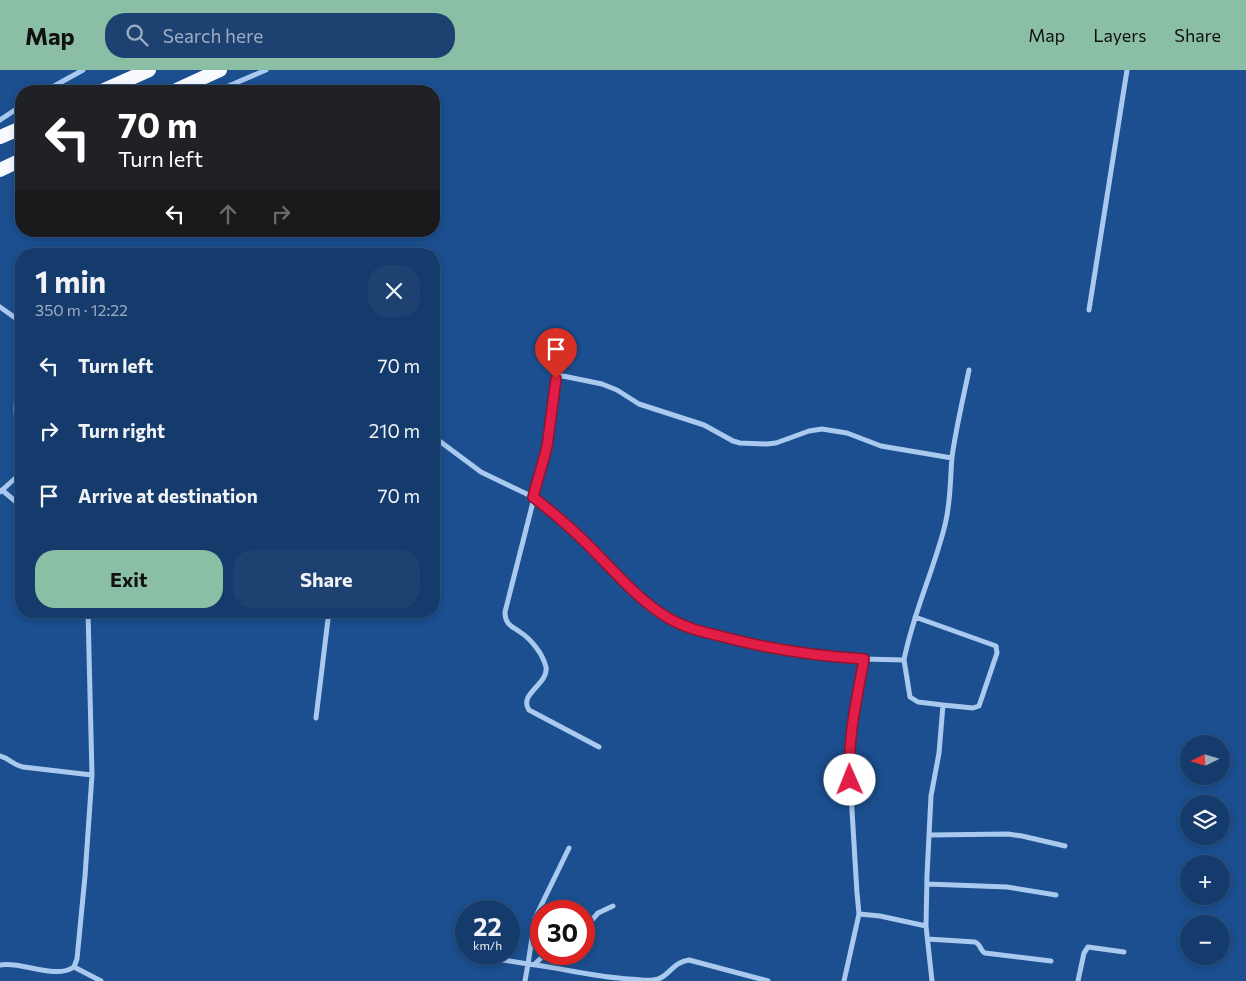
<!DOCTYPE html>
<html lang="en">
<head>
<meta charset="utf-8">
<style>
	:root { --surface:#143b6b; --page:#1d4271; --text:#f1f3f6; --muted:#9dadc1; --line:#33557e; --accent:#8abfa5 }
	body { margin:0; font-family:Commissioner,sans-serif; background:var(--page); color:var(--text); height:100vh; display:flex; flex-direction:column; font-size:19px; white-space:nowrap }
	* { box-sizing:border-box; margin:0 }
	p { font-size:16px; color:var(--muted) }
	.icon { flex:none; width:28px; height:28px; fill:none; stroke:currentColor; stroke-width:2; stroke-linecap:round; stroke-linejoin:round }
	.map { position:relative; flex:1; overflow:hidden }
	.panel { position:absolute; left:15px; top:178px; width:425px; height:370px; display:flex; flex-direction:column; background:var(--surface); border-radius:20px; box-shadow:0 2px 8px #0003,0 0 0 1px var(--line) }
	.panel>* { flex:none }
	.banner { position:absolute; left:15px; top:15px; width:425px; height:152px; border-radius:20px; box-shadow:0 2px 8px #0003,0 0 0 1px var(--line); background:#202124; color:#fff; overflow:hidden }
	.needle { width:32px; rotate:265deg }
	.controls { position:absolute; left:1180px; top:665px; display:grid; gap:10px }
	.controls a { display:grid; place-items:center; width:50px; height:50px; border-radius:50%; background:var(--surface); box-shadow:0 2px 8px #0003,0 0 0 1px var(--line); font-size:25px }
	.speed { position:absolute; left:455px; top:830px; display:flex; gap:10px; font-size:25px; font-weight:700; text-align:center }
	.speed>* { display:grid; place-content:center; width:65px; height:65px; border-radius:50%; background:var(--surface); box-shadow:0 2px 8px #0003,0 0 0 1px var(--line); line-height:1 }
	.speed small { font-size:12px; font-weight:400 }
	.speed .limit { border:8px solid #d22; background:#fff; color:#111 }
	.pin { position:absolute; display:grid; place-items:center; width:42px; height:42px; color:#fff; margin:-51px -21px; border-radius:50% 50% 50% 0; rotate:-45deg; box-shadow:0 0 5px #0007 }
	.pin .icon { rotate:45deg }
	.me { position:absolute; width:55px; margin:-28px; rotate:359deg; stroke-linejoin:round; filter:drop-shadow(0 0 4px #0008) }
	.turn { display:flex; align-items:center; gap:18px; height:105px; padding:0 20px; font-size:22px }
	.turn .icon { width:65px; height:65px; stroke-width:2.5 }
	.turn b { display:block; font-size:35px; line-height:42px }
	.lanes { display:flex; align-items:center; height:48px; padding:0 20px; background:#0003; justify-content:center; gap:25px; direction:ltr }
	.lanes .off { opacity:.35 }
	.round { display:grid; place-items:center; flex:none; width:52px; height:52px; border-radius:20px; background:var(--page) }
	.headline { display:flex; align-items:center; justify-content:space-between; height:85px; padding:0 20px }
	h1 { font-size:30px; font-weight:700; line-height:38px }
	.button { display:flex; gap:10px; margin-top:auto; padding:10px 20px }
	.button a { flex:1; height:58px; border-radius:20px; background:var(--accent); color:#111; font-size:20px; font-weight:700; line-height:58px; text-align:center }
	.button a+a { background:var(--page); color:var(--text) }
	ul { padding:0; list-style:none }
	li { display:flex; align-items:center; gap:15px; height:65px; padding:0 20px }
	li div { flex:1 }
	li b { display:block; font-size:19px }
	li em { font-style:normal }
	header { display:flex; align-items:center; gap:30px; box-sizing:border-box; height:70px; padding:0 25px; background:var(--accent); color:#111 }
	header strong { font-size:24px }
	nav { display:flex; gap:28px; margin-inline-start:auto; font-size:18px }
	.search { width:350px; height:45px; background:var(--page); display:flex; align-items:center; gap:12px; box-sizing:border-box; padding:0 18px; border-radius:20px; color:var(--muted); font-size:19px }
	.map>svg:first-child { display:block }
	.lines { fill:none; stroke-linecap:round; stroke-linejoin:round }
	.minor { stroke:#a9c9ee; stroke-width:5 }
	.trunk { stroke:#f8faff; stroke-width:14 }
	.route-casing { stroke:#92132f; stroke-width:12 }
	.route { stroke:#e11d48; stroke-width:9 }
</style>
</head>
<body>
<header>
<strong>Map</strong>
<div class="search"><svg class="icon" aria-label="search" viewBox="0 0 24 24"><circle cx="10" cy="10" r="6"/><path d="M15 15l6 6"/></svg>Search here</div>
<nav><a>Map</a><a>Layers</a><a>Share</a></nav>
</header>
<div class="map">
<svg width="1246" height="911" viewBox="0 0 1246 911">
	<rect width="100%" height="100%" fill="#1b4f8f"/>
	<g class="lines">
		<!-- minor -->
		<path class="minor" d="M45,21L83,0
			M217,21L266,0
			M0,50L21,36
			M0,237L21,252
			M1089,240L1127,0
			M21,303C15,325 14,351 21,373
			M434,367L481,402L533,427L584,471L637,524L669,548L699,561L764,577L800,583L864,589L855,640L849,691L857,823L859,844L844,911
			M2,420L21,436
			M0,422L21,403
			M915,547L996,576L997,583L979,636L973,638L943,635
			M864,589L904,590C913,543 934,500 945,455C951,431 950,410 952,387C956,358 963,329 969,300
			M904,590L910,627L918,632L943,635L939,683L931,726L927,805L926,856L932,911
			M316,648L329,541
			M599,677L529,640C518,624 549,614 546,597C543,584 531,569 520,562C516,559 511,557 508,553C505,549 505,546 505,542L547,377L555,312L558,307L563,306L602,314L617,320L639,334L704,355L733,371L740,373L767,374L776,373L809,361L822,359L847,363L881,376L952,388
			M0,686C11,689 12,695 23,697L92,705
			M930,765L1008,764L1022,766L1065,776
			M927,814L1007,817L1056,825
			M859,844L880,846L926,856
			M584,859L598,843L613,836
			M928,869L975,872C981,874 980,881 985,883L1051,891
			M477,890L497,889L528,894L535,848L569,778
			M0,895C22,891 55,910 74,897L77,889L85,806L92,705L88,541
			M534,895L545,884
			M74,897L101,911
			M525,911L528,894C562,898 595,907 630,909C637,909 646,911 653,910C668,909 672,892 689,890L768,911
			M1078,911L1084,883L1088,877L1124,882"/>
		<!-- trunk -->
		<path class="trunk" d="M102,21L149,0
			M174,21L220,0
			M0,67L21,58
			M0,100L21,90"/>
	</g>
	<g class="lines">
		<!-- route casing -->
		<g class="route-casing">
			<path id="route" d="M556,309L547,377L533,427C551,441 569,456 585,472C612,498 637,530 670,549C686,558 703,562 720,566C768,579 815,586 864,589C857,629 847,669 850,710"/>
		</g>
		<!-- route -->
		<use href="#route" class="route"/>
	</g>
</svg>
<div class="controls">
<a><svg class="needle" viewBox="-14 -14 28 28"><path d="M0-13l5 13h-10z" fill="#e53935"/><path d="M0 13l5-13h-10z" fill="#9dadc1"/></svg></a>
<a><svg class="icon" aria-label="layers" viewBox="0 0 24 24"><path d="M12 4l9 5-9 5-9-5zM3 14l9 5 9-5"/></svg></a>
<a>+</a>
<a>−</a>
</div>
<div class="speed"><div>22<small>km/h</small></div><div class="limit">30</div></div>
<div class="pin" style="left:556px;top:309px;background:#d93025"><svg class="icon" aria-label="arrive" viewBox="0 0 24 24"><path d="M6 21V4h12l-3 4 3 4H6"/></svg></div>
<svg class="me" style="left:850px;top:710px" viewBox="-20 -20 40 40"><circle r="19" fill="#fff"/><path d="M0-13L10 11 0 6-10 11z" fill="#e11d48"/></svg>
<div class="banner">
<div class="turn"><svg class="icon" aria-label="left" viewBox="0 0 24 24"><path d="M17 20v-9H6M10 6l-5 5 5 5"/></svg><div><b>70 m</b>Turn left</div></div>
<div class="lanes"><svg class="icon" aria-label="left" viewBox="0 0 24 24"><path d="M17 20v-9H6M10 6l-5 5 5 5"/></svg><svg class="icon off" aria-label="ahead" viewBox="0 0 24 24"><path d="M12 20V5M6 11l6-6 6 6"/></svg><svg class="icon off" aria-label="right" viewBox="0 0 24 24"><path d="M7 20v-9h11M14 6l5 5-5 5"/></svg></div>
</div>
<section class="panel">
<div class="headline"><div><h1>1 min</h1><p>350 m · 12:22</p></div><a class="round"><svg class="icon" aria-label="close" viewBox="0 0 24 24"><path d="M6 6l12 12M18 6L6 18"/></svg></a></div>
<ul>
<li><svg class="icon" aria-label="left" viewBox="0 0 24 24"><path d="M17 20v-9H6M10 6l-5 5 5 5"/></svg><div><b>Turn left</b></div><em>70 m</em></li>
<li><svg class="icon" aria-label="right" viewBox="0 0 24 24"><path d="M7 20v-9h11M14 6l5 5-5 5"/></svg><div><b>Turn right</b></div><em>210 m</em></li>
<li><svg class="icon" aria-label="arrive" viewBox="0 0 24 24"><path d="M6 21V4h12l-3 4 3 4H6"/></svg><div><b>Arrive at destination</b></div><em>70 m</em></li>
</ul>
<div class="button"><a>Exit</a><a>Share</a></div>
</section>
</div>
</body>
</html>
